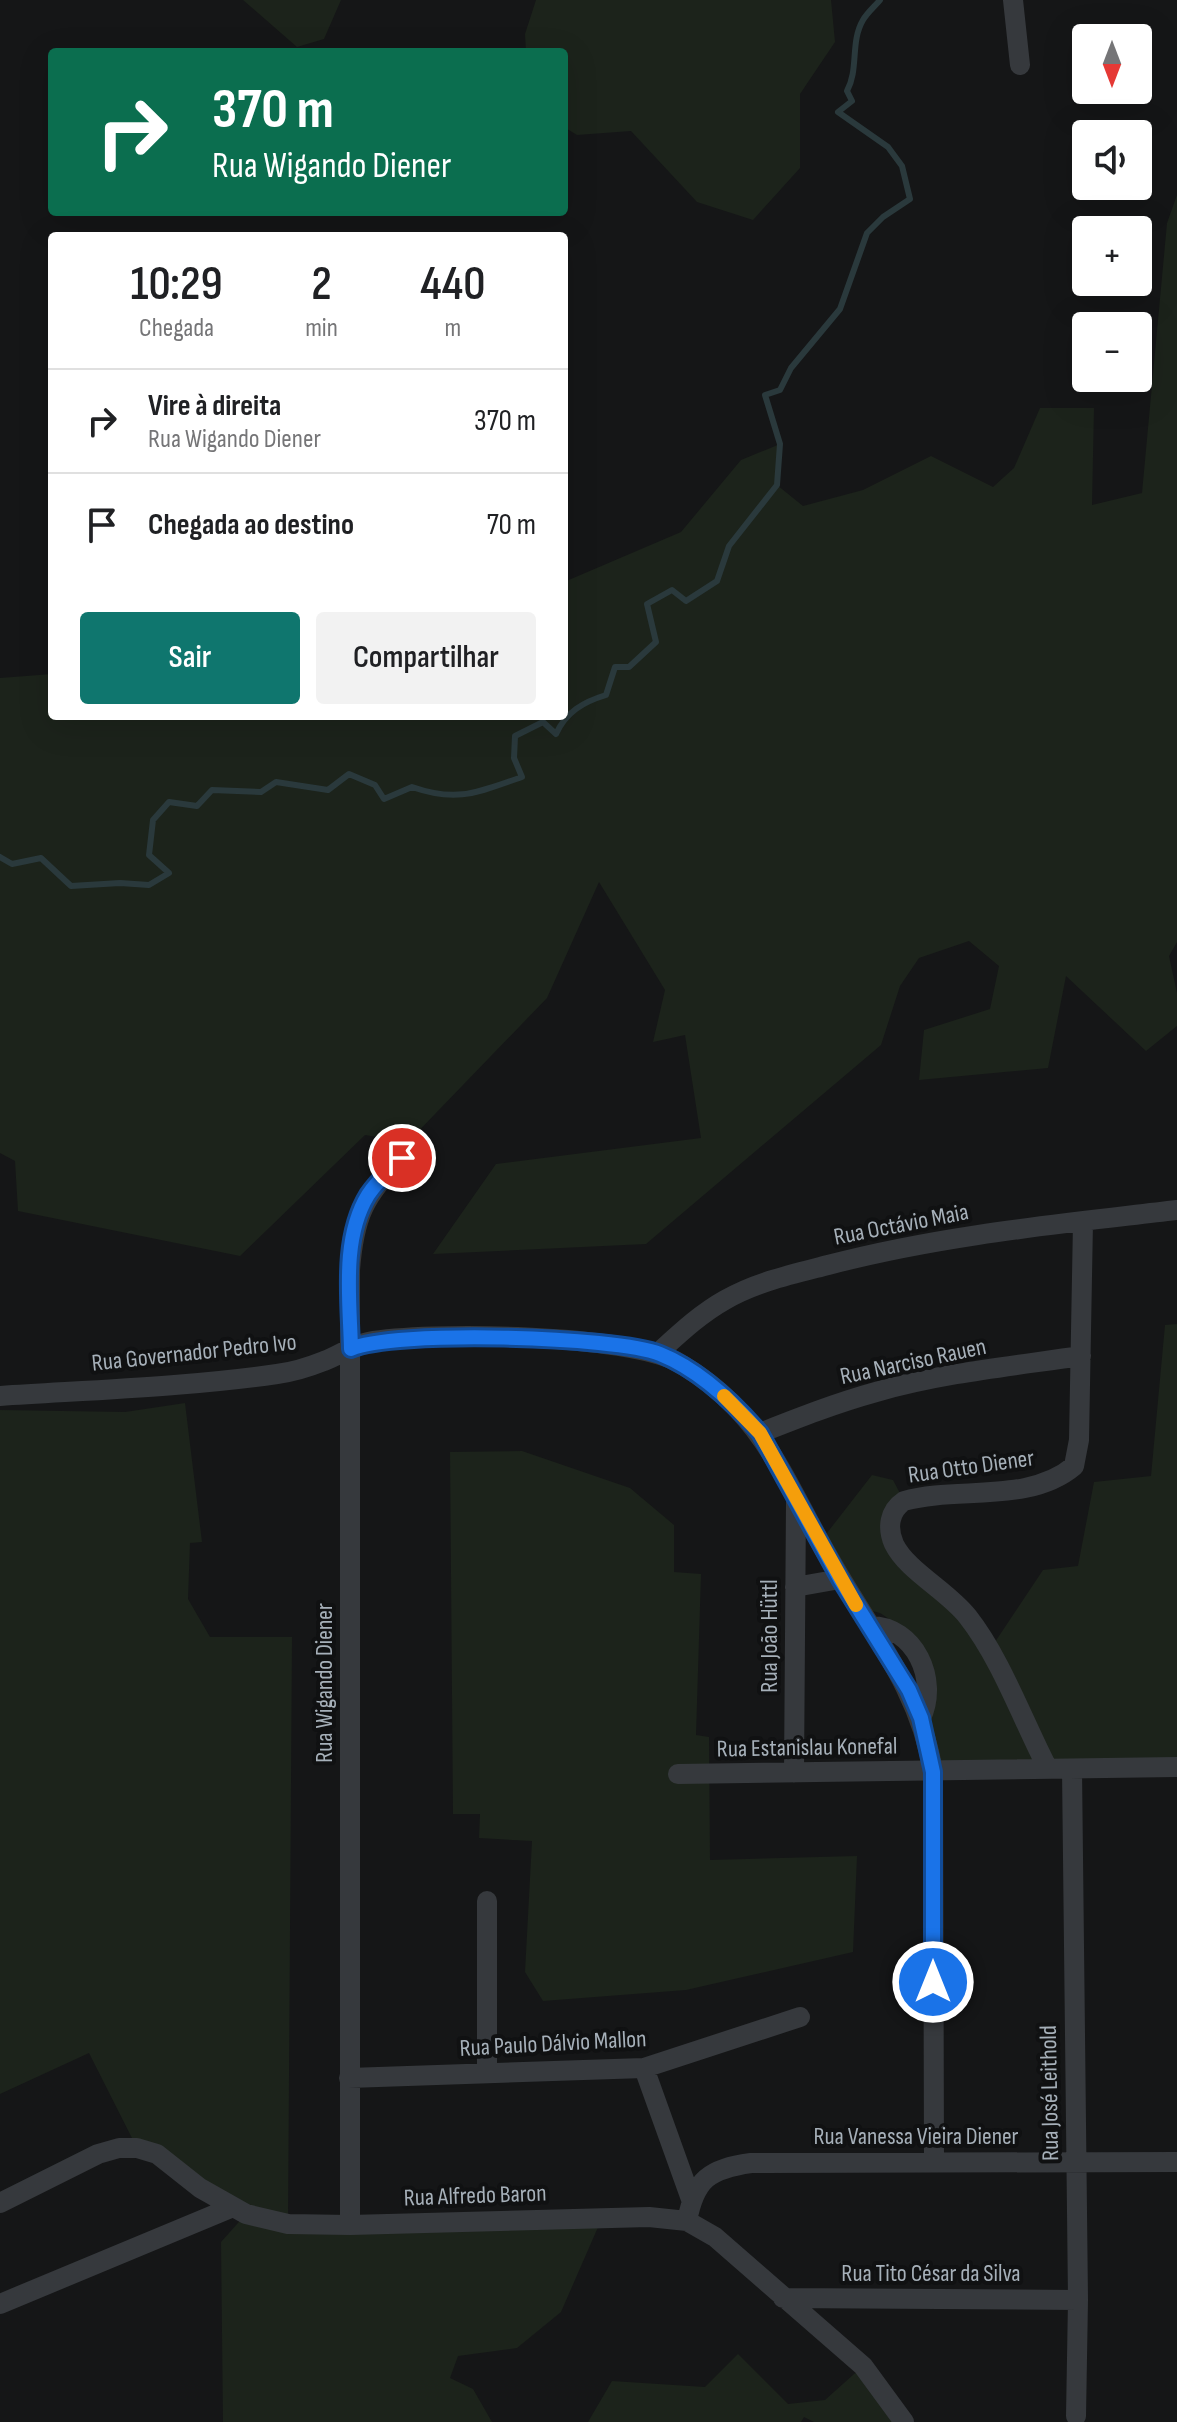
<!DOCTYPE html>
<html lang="pt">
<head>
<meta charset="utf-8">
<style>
	:root { --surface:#fff; --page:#f2f2f2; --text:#202124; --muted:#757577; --line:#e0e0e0; --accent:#0f766e }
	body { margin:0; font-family:"Sofia Sans Condensed",sans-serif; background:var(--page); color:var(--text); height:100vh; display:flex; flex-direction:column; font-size:30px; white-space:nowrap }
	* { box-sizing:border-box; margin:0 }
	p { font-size:26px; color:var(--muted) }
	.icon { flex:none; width:44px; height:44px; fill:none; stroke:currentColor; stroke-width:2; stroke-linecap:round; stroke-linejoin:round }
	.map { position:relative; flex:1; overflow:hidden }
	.sheet { position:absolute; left:48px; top:232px; width:520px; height:488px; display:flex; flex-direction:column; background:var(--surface); border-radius:8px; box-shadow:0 8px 32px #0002 }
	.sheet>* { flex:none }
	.top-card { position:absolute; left:48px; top:48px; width:520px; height:168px; border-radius:8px; box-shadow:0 8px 32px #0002; background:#0b6e4f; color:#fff; overflow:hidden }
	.needle { width:52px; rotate:180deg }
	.tools { position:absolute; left:1072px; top:24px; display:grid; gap:16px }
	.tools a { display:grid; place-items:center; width:80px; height:80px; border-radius:8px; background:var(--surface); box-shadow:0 8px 32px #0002; font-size:40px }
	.pin { position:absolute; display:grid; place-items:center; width:68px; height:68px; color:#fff; margin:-34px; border:4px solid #fff; border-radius:50%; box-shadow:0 2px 8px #0007 }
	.me { position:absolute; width:88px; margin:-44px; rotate:0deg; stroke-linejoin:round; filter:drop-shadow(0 0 6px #0008) }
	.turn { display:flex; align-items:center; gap:28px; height:168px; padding:0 32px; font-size:36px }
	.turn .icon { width:104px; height:104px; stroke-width:2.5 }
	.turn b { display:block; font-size:56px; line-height:68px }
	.eta { display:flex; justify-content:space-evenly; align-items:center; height:136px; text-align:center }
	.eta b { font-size:48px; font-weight:600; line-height:56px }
	.button { display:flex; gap:16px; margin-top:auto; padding:16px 32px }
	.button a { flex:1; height:92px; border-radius:8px; background:var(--accent); color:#fff; font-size:32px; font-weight:600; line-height:92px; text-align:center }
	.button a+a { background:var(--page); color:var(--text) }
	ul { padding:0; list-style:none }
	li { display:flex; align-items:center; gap:24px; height:104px; padding:0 32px; border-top:2px solid var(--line) }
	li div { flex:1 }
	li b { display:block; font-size:30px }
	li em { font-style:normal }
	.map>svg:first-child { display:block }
	.green { fill:#1c231b }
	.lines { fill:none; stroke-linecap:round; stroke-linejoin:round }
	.stream { stroke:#2a393c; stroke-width:6 }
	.street { stroke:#36393d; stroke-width:20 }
	.route-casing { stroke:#114b97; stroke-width:20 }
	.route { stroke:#1a73e8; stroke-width:14 }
	.slow { stroke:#f59e0b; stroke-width:14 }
	.labels { text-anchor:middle; stroke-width:8; stroke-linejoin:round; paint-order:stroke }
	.street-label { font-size:24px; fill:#a6b0b9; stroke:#101112 }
</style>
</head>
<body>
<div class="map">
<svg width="1177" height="2422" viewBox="0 0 1177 2422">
	<rect width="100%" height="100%" fill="#151617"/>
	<!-- green -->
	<path class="green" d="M243,0H341L324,39L297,47Z
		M536,0H831L835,42L800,94V168L753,220L697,202L631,131L577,135L564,127V52H526L525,34Z
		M1177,195V942L1169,956L1177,993V1026L1146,1051L1066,976L1048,1068L919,1080L924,1030L990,1009L999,966L969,941L919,958L900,986L881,1045L646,1244L433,1254L496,1164L701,1138L685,1035L653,1042L665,990L599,882L547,998L408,1142L365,1135L240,1256L18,1211L15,1161L0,1153V678L52,674V716H564V582L681,532L741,460L780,444L777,485L803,506L863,490L931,456L993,487L1014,468L1040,408H1094L1092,505L1142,493L1167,223Z
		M1177,1324V1767L933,1772L909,1632L880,1613L858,1607L820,1542L872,1475L893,1480L904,1501L890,1530L989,1651L1043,1570L1078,1566L1094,1482L1151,1476L1165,1325Z
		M185,1403L202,1542L190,1543L188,1599L210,1637H292L288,2224L602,2218L561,2312L517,2348L458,2356L450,2378L473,2389L492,2422H223L221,2242L246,2214L137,2148L89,2053L0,2094V1410L125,1412Z
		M522,1451L630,1488L674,1525V1572L701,1574L696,1735L709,1737L710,1860L857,1856L853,1952L686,1990L543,2001L525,1972L532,1841L479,1838L480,1814H453L450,1452Z
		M738,2354L788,2404L825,2400L863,2366L904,2422H814L804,2417L801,2422H588L612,2381L705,2387Z"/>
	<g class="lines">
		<!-- stream -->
		<path class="stream" d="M0,857L12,864L41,858L71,886L120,883L149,885L169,873L149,855L153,820L169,802L197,806L212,790L261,792L276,782L328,790L349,774L375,785L384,799L412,787C458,803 478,792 522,777L514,758L515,736L543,722L556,734C566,712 583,702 606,695L615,667H629L656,642L647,604L672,590L686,601L717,581L729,546L777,485L780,444L765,395L780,390L791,368L840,309L867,233L883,217L910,199L902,166L888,147L838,112L852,101L847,91C859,69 850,42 863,20C867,13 875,6 880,0"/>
		<!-- street -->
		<path class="street" d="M1013,0L1020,65
			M658,1353C679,1334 700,1314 725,1300C756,1282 793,1274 828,1265C942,1235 1060,1224 1177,1210
			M0,1396C92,1390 186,1387 277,1374C293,1372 309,1367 324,1361C338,1356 353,1345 368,1342C426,1331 631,1334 679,1363C763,1412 783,1478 828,1556C868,1628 920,1688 933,1772L934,2162
			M760,1433C798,1418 836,1403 876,1392C942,1373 1013,1366 1081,1356
			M795,1587L840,1579
			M870,1626C915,1626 939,1680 921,1718
			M1048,1769C1023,1721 1001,1659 968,1617C948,1591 907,1571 894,1544C887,1528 889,1511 904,1501C957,1486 1029,1504 1074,1466L1079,1440L1083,1222
			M1072,1769L1078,2300L1076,2416
			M794,1773L796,1502
			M678,1774L1177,1767
			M487,1901V2073
			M644,2068L691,2199
			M349,2078L644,2068L800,2017
			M0,2203L98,2154L119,2148H137L157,2154L200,2188L246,2214L288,2224L350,2225L649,2217L687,2221L715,2237L863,2366L904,2422
			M687,2221C695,2179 709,2169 751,2163L1177,2162
			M350,2225V1270C354,1217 364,1195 402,1158
			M783,2298L1078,2300
			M0,2304L233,2207"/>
	</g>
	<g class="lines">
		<!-- route casing -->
		<g class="route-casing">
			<path id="route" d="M402,1158C390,1170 377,1181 368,1195C341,1239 350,1301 351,1349C391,1330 616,1336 660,1354C700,1370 733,1402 760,1433L840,1579L909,1690L921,1718L933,1772V1982"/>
		</g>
		<!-- route -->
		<use href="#route" class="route"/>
		<!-- slow -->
		<path class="slow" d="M724,1396L760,1433L856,1605"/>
	</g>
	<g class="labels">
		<!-- street labels -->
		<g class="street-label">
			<text transform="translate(901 1224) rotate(-11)" y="8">Rua Octávio Maia</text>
			<text transform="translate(194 1352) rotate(-6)" y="8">Rua Governador Pedro Ivo</text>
			<text transform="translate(913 1361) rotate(-12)" y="8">Rua Narciso Rauen</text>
			<text transform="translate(971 1466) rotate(-8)" y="8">Rua Otto Diener</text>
			<text transform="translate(769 1636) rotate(-90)" y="8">Rua João Hüttl</text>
			<text transform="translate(324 1683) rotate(-90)" y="8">Rua Wigando Diener</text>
			<text transform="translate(807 1747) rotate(-1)" y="8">Rua Estanislau Konefal</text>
			<text transform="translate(553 2043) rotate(-3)" y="8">Rua Paulo Dálvio Mallon</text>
			<text transform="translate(1049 2093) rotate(-91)" y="8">Rua José Leithold</text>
			<text x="916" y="2144">Rua Vanessa Vieira Diener</text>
			<text transform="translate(475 2195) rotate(-2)" y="8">Rua Alfredo Baron</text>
			<text x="931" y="2281">Rua Tito César da Silva</text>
		</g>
	</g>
</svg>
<div class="tools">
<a><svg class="needle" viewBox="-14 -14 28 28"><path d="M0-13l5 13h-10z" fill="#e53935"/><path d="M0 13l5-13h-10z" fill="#757577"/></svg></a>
<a><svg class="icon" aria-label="sound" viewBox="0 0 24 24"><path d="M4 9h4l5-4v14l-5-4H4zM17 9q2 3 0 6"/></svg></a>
<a>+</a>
<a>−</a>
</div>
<div class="pin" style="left:402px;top:1158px;background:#d93025"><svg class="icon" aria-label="arrive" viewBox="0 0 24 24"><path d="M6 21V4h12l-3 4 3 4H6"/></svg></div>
<svg class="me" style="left:933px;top:1982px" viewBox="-20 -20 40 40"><circle r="17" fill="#1a73e8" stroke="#fff" stroke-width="3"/><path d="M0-11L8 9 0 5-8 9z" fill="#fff"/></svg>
<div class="top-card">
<div class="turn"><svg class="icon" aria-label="right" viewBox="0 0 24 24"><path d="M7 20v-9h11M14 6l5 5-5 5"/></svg><div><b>370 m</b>Rua Wigando Diener</div></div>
</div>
<section class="sheet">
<div class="eta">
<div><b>10:29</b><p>Chegada</p></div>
<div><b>2</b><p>min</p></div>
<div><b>440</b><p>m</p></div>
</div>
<ul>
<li><svg class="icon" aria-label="right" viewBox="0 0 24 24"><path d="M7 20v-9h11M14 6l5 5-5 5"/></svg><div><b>Vire à direita</b><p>Rua Wigando Diener</p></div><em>370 m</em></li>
<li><svg class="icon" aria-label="arrive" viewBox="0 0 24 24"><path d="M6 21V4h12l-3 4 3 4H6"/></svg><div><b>Chegada ao destino</b></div><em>70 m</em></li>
</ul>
<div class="button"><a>Sair</a><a>Compartilhar</a></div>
</section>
</div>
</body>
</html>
